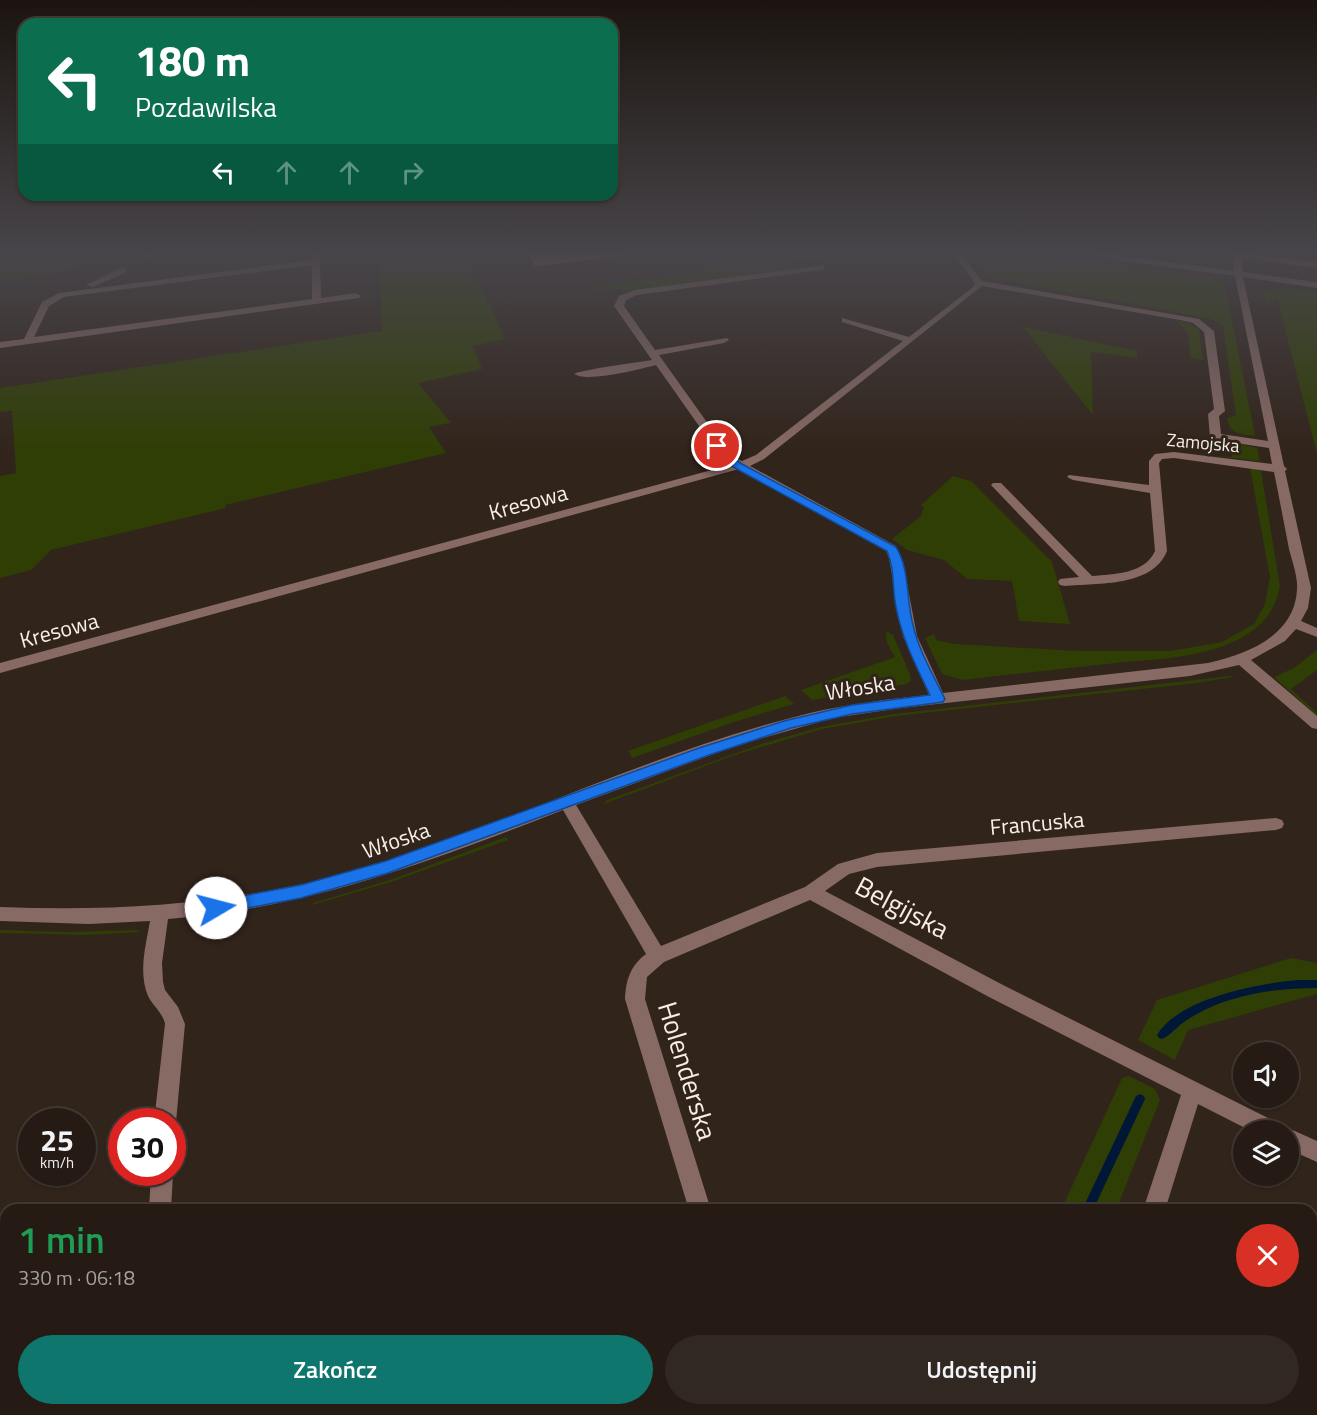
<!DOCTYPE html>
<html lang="pl">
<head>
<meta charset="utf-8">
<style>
	:root { --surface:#251b14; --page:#312822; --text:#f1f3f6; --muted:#a3a1a0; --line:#423934; --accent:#0f766e }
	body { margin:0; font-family:"Titillium Web",sans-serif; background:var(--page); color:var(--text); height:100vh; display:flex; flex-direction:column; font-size:22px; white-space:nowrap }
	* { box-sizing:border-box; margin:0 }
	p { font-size:20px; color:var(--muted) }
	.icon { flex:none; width:33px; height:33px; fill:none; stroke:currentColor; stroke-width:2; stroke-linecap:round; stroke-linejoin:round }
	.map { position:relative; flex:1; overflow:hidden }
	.panel { position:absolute; left:0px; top:1204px; width:1317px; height:212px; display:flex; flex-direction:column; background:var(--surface); border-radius:18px 18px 0 0; box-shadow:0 2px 4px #0004,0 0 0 2px var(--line) }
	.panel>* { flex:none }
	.guide { position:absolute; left:18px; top:18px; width:600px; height:183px; border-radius:18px; box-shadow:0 2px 4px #0004,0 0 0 2px var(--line); background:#0b6e4f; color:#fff; overflow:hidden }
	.tools { position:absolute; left:1233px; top:1042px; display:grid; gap:12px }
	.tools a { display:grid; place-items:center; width:66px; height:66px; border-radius:50%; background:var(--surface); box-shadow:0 2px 4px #0004,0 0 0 2px var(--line); font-size:30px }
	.speed { position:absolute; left:18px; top:1108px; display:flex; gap:12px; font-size:30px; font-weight:700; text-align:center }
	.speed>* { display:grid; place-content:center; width:78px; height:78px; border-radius:50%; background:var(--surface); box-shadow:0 2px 4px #0004,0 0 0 2px var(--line); line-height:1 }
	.speed small { font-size:15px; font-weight:400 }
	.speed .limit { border:9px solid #d22; background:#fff; color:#111 }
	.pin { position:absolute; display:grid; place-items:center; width:51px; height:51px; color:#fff; margin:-26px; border:3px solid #fff; border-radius:50%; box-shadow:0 2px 6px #0007 }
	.me { position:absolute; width:66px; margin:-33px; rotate:82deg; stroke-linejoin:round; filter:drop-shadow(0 0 4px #0008) }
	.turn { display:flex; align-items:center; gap:21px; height:126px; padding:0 18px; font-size:27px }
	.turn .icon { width:78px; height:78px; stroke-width:2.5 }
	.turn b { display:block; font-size:42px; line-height:51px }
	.lanes { display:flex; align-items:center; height:57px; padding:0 18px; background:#0003; justify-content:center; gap:30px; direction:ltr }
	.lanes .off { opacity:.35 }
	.round { display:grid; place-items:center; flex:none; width:63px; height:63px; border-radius:32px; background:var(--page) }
	.summary { display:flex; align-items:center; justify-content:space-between; height:102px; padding:0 18px }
	h1 { font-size:36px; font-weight:600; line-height:45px; color:#1e9e55 }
	.cta { display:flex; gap:12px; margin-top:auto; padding:12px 18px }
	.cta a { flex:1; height:69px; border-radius:36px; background:var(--accent); color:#fff; font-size:24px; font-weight:600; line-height:69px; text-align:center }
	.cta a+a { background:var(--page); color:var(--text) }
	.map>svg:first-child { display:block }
	.green { fill:#2f3e04 }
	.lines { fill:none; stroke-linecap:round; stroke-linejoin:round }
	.stream { fill:#001737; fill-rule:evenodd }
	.minor { fill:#886a65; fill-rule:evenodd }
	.wall { fill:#c2906b }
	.shaded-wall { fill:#9e7657 }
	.route { fill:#1a73e8; stroke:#114b97; stroke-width:1.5 }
	.labels { text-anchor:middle; stroke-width:6; stroke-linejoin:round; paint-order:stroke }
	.far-street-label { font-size:18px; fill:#f8eee8; stroke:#31241b }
	.street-label { font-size:22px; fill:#f8eee8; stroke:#31241b }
	.near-street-label { font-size:27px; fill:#f8eee8; stroke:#31241b }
</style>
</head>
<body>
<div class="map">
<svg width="1317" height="1415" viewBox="0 0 1317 1415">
	<rect width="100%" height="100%" fill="#31241b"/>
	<!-- green -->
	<path class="green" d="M0,255H84L74,269L0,283Z
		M379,255H464L492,309L504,339L473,346L482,369L418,383L451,423L429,427L446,453L225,505L226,508L51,550L31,570L0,578V476L16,473L12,411L0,412V388L382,331Z
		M726,255H848L794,262L784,270L631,292L616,289L600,293L596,286L706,270L700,263L713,261Z
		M971,255H1046L1214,278L1224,282L1255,435C1241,436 1229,433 1227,418L1236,415L1223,327L1213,319L991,278L985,275Z
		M1279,287L1317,293V454L1277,297L1276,301L1266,303L1263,293Z
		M1176,320L1191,324L1199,330L1203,360L1190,358L1188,333Z
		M1023,327L1137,351V358L1091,352L1093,415Z
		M1239,444L1257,448L1260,461L1213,456L1232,457L1231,447Z
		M1250,468L1261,471L1280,586C1276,610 1262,627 1241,638C1204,658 1157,659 1116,663C1065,669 1013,674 962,680L942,674L925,638L934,634L936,640L955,644L1079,651H1170L1222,642L1254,624L1265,604L1270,577Z
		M953,476L971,481L1052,562L1070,624L1019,621L1012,581L967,579L944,560L907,550L892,539L921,516L924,507L921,505Z
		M886,631L893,635L910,674L911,680L907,684L812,700L801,690L895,657L887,643Z
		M1317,650V670L1291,689L1317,713V716L1274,677L1294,668Z
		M1230,676L1233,677L1197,683L896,716L822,729L735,755L604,804L607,800L764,743L821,727L894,714Z
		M785,696L794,704L734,722L632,758L628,751Z
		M506,837L508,840L391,882L312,905L313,903L390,880Z
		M0,930L70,932L136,930L140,932L88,935L0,933Z
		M1291,958L1317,963V994L1188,1030L1175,1060L1138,1040L1157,1000Z
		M1129,1076L1155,1089L1160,1100L1116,1210H1061L1122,1078Z"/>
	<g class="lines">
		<!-- stream -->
		<path class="stream" d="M1299,980H1317V988C1276,988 1232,994 1195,1015C1190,1018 1185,1021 1180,1025C1174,1030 1169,1036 1162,1039L1159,1038L1157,1035C1179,998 1259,983 1299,980Z
			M1140,1094L1144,1096L1145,1099L1093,1210H1082L1136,1096Z
			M1004,1410H1017L1015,1415H1002Z"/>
		<!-- minor -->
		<path class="minor" d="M146,255H156L149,259Z
			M312,255H320L321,298L356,293L361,296L359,298L0,348V342L24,339L42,302L59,293L312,260ZM312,265V299L34,337L49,306L64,297Z
			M954,255H962L982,281L1199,319L1214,331L1225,411L1219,416L1221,434L1268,441L1235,276L1101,258L1097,255H1117L1234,271L1232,255H1256L1317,262V268L1241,258L1243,272L1317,282V288L1243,277L1284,466L1287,469L1285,471L1311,588L1308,608L1301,621L1317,628V637L1296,629L1285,641L1251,660L1317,716V729L1312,728L1239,665L1190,676L901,708L833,718L738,745L576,805L661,946L805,887L838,864L877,853L1276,818L1282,820L1284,824L1282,828L1276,830L877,867L849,874L825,891L1003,985L1280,1124L1283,1130L1288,1128L1317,1141V1162L1288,1149V1131H1251L1198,1104L1165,1210H1143L1181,1095L989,997L810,900L664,962L647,977L645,999L711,1210H689L625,999C626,980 630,966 646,954L563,810C435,860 306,909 168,919L162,963L163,982L165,990L178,1007L185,1024L176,1122L172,1129V1122H154L165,1024C163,1013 153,1006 148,996C138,972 146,945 150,921L89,924L0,921V907C119,912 238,904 354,871C508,826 653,751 810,713C849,704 889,699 929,695L903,636L889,558L886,551L739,469L0,673V663L730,465L723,460L656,365C639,369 587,383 574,374C579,370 640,362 652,360L614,306L619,296L635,290L824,265V269L821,270L637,295L626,300L624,306L655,350L727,338L729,340L724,343L659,355L731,456L742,461L756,455L903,341L842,322V318L909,337L973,287L975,283ZM982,286L1180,320L1193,323L1204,332L1214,409L1208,414L1210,437L1216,440L1269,448L1272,464L1174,452L1155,454L1149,461V485L1069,475L1067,477L1073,480L1150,493L1155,551C1145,574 1114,574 1092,576L1001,483H993L991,485L1079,577L1060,579L1058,582L1060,585L1065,586C1098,583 1153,587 1167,551L1159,463L1162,459L1174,458L1274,472C1279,497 1284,523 1289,549C1292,561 1298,577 1297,589C1295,636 1247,654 1208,663L943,693L917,636L904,568L896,546L750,466L764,459Z
			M123,267L126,268V272L93,287L86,285Z
			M172,1172L173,1173L171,1210H149L151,1173Z
			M0,1215H6V1237H0Z
			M1080,1410H1125L1127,1415H1078Z
			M1193,1410H1226L1228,1415H1195Z"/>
	</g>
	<!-- wall -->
	<path class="wall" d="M529,255H631L535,266Z"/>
	<!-- shaded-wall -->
	<path class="shaded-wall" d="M535,255H631L535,266Z"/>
	<!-- sky -->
	<linearGradient id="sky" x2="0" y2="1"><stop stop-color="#1b140f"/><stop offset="0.56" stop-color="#48454a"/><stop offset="1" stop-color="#48454a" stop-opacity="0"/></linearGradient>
	<rect width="1317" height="453" fill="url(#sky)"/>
	<!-- route -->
	<path class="route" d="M714,444H721L731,456L742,464L896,547C910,569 906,600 913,625C919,651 933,675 945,699L943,702L852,714L791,728L709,755L388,873L301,898L216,914L210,912L208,908L210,903L216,901L301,885L386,861L699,748L784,721L852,705L930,695C916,666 902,639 896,607C892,588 895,569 887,551L735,468L724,460L712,446Z"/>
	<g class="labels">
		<!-- far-street labels -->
		<g class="far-street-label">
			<text transform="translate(1203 443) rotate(5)" y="6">Zamojska</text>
		</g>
		<!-- street labels -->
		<g class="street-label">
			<text transform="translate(528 502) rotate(-15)" y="8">Kresowa</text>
			<text transform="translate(59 630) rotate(-15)" y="8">Kresowa</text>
			<text transform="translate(860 687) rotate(-9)" y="8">Włoska</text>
			<text transform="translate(1037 823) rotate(-5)" y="8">Francuska</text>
			<text transform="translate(396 840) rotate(-19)" y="8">Włoska</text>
		</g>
		<!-- near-street labels -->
		<g class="near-street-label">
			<text transform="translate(902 908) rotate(28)" y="9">Belgijska</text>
			<text transform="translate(687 1071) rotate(73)" y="9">Holenderska</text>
		</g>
	</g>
</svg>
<div class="tools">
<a><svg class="icon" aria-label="sound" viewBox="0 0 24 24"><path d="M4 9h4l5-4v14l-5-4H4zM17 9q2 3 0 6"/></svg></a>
<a><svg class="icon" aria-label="layers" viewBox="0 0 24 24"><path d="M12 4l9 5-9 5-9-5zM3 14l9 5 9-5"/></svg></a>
</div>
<div class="speed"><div>25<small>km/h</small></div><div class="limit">30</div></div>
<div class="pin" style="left:717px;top:446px;background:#d93025"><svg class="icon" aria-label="arrive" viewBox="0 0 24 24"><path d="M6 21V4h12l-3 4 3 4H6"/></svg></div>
<svg class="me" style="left:216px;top:908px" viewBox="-20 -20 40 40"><circle r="19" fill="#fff"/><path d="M0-13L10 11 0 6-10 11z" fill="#1a73e8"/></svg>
<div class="guide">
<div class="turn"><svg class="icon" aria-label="left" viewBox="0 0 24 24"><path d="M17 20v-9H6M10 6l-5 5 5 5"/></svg><div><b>180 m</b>Pozdawilska</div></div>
<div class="lanes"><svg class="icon" aria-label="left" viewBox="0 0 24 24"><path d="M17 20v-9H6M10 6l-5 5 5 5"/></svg><svg class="icon off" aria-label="ahead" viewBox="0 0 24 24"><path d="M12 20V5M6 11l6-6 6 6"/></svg><svg class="icon off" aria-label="ahead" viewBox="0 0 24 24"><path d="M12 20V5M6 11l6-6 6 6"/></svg><svg class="icon off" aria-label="right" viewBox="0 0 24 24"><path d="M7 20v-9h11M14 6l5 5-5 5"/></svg></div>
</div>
<section class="panel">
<div class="summary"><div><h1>1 min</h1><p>330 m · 06:18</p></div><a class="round" style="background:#d93025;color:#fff"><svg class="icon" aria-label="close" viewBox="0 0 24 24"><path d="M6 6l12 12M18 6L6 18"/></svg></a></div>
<div class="cta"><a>Zakończ</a><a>Udostępnij</a></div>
</section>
</div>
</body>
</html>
